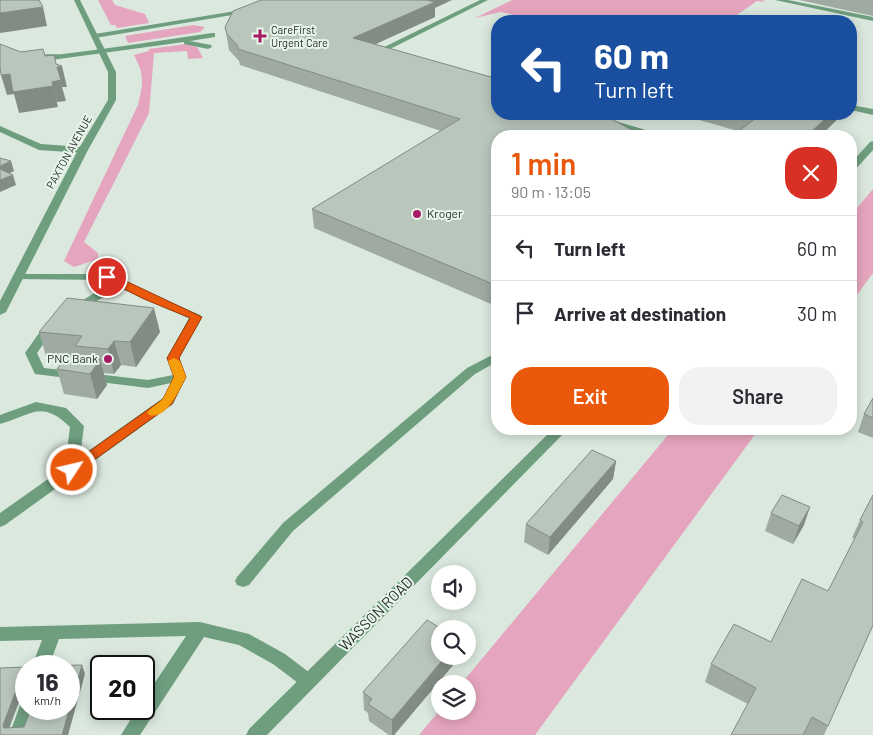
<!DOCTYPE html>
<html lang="en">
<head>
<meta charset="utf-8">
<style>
	:root { --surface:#fff; --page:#f2f2f3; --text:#2b2b33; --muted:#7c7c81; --line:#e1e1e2; --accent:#ea580c }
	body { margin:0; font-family:Barlow,sans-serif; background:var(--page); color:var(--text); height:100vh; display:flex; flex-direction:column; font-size:19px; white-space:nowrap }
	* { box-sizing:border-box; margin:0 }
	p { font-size:16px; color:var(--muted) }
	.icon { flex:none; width:28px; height:28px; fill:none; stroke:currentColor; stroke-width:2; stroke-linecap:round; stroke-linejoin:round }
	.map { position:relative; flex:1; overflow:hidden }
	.panel { position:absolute; left:491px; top:130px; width:366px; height:305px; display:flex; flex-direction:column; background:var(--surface); border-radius:20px; box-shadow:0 2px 12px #0003 }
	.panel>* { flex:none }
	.hud { position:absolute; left:491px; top:15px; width:366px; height:105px; border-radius:20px; box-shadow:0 2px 12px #0003; background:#1a4fa0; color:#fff; overflow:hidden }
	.buttons { position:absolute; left:431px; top:565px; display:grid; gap:10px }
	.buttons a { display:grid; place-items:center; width:45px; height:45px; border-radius:50%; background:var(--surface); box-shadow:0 2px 12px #0003; font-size:25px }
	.speed { position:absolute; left:15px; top:655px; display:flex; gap:10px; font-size:25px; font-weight:700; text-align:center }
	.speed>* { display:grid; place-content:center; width:65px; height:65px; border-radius:50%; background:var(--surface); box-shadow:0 2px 12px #0003; line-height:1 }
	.speed small { font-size:12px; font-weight:400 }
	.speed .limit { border:2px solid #111; border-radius:8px; background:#fff; color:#111 }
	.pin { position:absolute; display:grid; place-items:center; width:42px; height:42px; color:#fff; margin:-21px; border:2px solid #fff; border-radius:50%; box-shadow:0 1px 5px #0007 }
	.me { position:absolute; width:55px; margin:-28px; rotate:55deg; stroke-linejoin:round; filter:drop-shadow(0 0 4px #0008) }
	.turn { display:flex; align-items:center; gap:18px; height:105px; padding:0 20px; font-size:22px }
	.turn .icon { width:65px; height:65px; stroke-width:2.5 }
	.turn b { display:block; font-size:35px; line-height:42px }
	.round { display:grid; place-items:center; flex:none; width:52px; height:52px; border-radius:20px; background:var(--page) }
	.headline { display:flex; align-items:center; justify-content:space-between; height:85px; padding:0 20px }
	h1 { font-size:30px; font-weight:600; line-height:38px; color:var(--accent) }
	.primary-button { display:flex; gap:10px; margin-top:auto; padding:10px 20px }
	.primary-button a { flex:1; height:58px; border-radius:20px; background:var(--accent); color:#fff; font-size:20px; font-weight:600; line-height:58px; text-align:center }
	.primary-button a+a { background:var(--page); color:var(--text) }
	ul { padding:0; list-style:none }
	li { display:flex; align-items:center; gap:15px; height:65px; padding:0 20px; border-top:1px solid var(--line) }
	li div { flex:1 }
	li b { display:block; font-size:19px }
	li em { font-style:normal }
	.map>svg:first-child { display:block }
	.green { fill:#e6a5be }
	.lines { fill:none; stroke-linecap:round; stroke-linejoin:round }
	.service { fill:#6f9e7f; fill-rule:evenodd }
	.minor { fill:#6f9e7f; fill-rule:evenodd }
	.tertiary { fill:#6f9e7f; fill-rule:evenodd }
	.wall { fill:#9faaa2 }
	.shaded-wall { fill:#828b84 }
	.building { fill:#b9c6bc; stroke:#828b84 }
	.route { fill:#ea580c; stroke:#983908 }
	.slow { fill:#f59e0b }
	.poi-dot { fill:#a51c64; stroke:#e7f5eb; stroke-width:2 }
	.labels { text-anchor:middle; stroke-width:4; stroke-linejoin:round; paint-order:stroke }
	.far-poi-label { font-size:11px; fill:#272c29; stroke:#e7f5eb; text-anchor:start }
	.far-street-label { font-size:11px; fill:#272c29; stroke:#e7f5eb }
	.poi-label { font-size:12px; fill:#272c29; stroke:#e7f5eb; text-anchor:start }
	.near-street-label { font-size:15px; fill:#272c29; stroke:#e7f5eb }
</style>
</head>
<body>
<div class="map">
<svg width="873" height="735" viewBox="0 0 873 735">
	<rect width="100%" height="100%" fill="#dae8de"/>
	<!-- green -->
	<path class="green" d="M98,0H112L115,5L145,14L149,23L117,28L115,25H111Z
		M512,0H762L766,2L757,1L728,21H540L501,12L475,18Z
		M193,25L205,27L200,32L128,43L125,36Z
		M186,44L197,47L203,58L188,59L187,51L154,53L149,113L84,242L98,253V259L74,267L64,261L138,105C143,83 145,76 134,55L149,51V49Z
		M873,189V273L851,303V215Z
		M673,429H759L535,735H419L440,710V711H468V684H461Z"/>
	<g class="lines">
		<!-- service -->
		<path class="service" d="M480,0H488L386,51L391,53V57H385L376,51Z
			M775,0H788L873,17V21Z
			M248,9L250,10V12L95,38L91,36L95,34Z
			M212,33H215V37L190,41L211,45L212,47L208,49L184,44V42L51,60L37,59L33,57C39,53 55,55 63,54C113,48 162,40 212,33Z
			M851,105L873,109V115L851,110Z
			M579,114H592L666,136H653L580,116Z
			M18,274H107L200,315L202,317L179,358L186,377L173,404L5,525L0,527V513L65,467L70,427C41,399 32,415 0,424V415L36,402L66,408L84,426L80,457L163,398L171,383L148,388L35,374L25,353L46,323L50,322L56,326L37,353L44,368L148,380L173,375L167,358L189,318L120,288L81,310H73L71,308L73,306L111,283L105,280L14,279L12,277L14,275Z
			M498,352V361L475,374L293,531L249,585L243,587L237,585L235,581L237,577L283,523L467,368Z
			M200,622L249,634L285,654L314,676L317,681L314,686L308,689L302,686L273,664L239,645L204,637L140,735H121L137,709H144V699L186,636L59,639L49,666H32L42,640L0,641V627Z
			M26,701V709H36L27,735H9L21,703Z"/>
		<!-- minor -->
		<path class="minor" d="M0,126L41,144L83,147L88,150L83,153L39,150L0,132Z"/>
		<!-- tertiary -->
		<path class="tertiary" d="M74,0H80L116,72V100L88,150L6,312L0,315V301L78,150L108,100V72Z
			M873,141V150L854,171L851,172V163L870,142Z
			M553,429H568L267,735H246L249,729Z"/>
	</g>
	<!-- wall -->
	<path class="wall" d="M799,0H873V16Z
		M435,8V17L375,44L498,136V307L314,228L312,209L441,131L240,65L239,61L229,50L225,27Z
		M678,114H843L820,136L738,131Z
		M39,332H160L136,367L121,365L114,374L104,373L107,385L97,399L64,394L57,369L65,358L46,356Z
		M873,398V438L858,432L864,414Z
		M616,461L613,479L548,555L524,542L526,524Z
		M873,495V625L824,735H731L748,704L705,682L711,664L771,642L828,591L855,539L852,538L860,520Z
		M771,513L804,525L793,544L765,531Z
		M440,656H459V658L394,735H389L369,721L368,713L364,710L363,692Z"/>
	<!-- shaded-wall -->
	<path class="shaded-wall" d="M422,0H452L435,8V17L354,54L353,38Z
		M43,7L47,26L0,33V13Z
		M62,66L67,87H62L66,101L57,102L52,82L57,67Z
		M10,74L53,86L58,107L19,113L14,94L7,95L1,75Z
		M830,114H843L820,136H807Z
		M11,161L14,171L0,178V166Z
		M13,175L16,185L0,192V180Z
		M154,308L160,332L136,367L130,342Z
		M114,341L121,365L114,374L108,349Z
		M100,360L107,385L97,399L90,374Z
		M616,461L613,479L548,555L550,537Z
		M810,507L804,525L793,544L799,526Z
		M446,656H459V658L394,735H392V720Z
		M82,665L85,674L68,735H62Z
		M23,690L25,700L19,702L7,734L3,725L15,693Z"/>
	<!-- building -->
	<path class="building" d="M0,0H39L43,7L0,13Z
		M261,0H427L435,2L353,38L498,79V114H602L630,129L656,136H498V286L312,209L460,119L238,49L237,45L227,34L225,27L233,11Z
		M0,44L21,52L43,49L45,56L54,55L56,64L62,66L57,67L61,80L52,82L53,86L13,92L10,74L1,75L0,66Z
		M741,114H830L807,136H732L756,118Z
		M0,158L11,161L0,166Z
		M0,169L13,175L0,180Z
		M67,298L154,308L130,342L114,341L108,349L75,346L82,336L39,332Z
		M67,356L100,360L90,374L57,369Z
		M873,398V418L864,414Z
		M592,450L616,461L550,537L526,524Z
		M782,495L810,507L799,526L771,513Z
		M873,495V625L828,726L812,717L803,735H731L756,688L711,664L734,624L771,642L802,579L828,591L863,522L860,520Z
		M427,620L442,629H440V656H446L392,720L368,704L372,699L363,692Z
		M82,665L62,735H0V668L26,667V698H24L23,690L15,693L3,725L4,728L24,727L31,709H69V666H39Z"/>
	<!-- route -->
	<path class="route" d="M104,274H111L202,317L179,358L186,377L172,404L76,473H67L65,470L67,467L163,399L174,377L167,358L190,318L144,299L104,279Z"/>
	<!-- slow -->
	<path class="slow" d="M174,358L180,361L186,377C179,390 167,420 149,415L147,412L163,399L174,377L168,361Z"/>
	<!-- markers -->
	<g class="poi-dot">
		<path d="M257.5 28.5h5v5h5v5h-5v5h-5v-5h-5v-5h5z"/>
		<circle cx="417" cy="214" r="5"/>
		<circle cx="108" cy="359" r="5"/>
	</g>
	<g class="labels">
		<!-- far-poi labels -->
		<g class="far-poi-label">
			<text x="271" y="34">CareFirst<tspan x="271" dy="13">Urgent Care</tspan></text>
		</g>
		<!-- far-street labels -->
		<g class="far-street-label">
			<text transform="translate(69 152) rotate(-61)" y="4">PAXTON AVENUE</text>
		</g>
		<!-- poi labels -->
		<g class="poi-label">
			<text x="427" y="218">Kroger</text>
			<text x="98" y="363" text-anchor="end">PNC Bank</text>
		</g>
		<!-- near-street labels -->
		<g class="near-street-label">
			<text transform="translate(376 614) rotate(-45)" y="5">WASSON ROAD</text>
		</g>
	</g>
</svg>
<div class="buttons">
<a><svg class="icon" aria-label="sound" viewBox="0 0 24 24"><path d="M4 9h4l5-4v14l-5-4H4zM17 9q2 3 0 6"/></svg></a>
<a><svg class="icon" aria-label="search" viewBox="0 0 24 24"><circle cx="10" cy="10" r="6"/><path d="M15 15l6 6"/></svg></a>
<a><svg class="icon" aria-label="layers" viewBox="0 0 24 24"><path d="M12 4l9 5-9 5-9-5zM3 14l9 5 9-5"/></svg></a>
</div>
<div class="speed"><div>16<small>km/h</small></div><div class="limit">20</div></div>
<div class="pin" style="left:107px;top:277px;background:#d93025"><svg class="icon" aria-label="arrive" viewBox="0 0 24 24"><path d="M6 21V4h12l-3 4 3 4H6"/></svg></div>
<svg class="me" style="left:72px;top:470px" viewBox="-20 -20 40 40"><circle r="17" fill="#ea580c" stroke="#fff" stroke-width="3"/><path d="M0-11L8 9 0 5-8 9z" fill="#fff"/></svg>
<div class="hud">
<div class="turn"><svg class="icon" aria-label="left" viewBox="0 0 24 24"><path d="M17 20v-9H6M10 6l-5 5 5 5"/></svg><div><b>60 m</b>Turn left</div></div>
</div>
<section class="panel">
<div class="headline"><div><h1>1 min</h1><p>90 m · 13:05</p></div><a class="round" style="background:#d93025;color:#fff"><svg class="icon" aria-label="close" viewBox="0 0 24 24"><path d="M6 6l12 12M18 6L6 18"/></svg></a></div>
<ul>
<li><svg class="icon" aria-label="left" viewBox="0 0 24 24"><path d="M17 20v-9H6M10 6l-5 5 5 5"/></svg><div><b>Turn left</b></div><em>60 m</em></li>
<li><svg class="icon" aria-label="arrive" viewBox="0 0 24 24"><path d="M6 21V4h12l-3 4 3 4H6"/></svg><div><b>Arrive at destination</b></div><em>30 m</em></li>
</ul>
<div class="primary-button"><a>Exit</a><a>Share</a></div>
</section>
</div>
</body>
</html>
